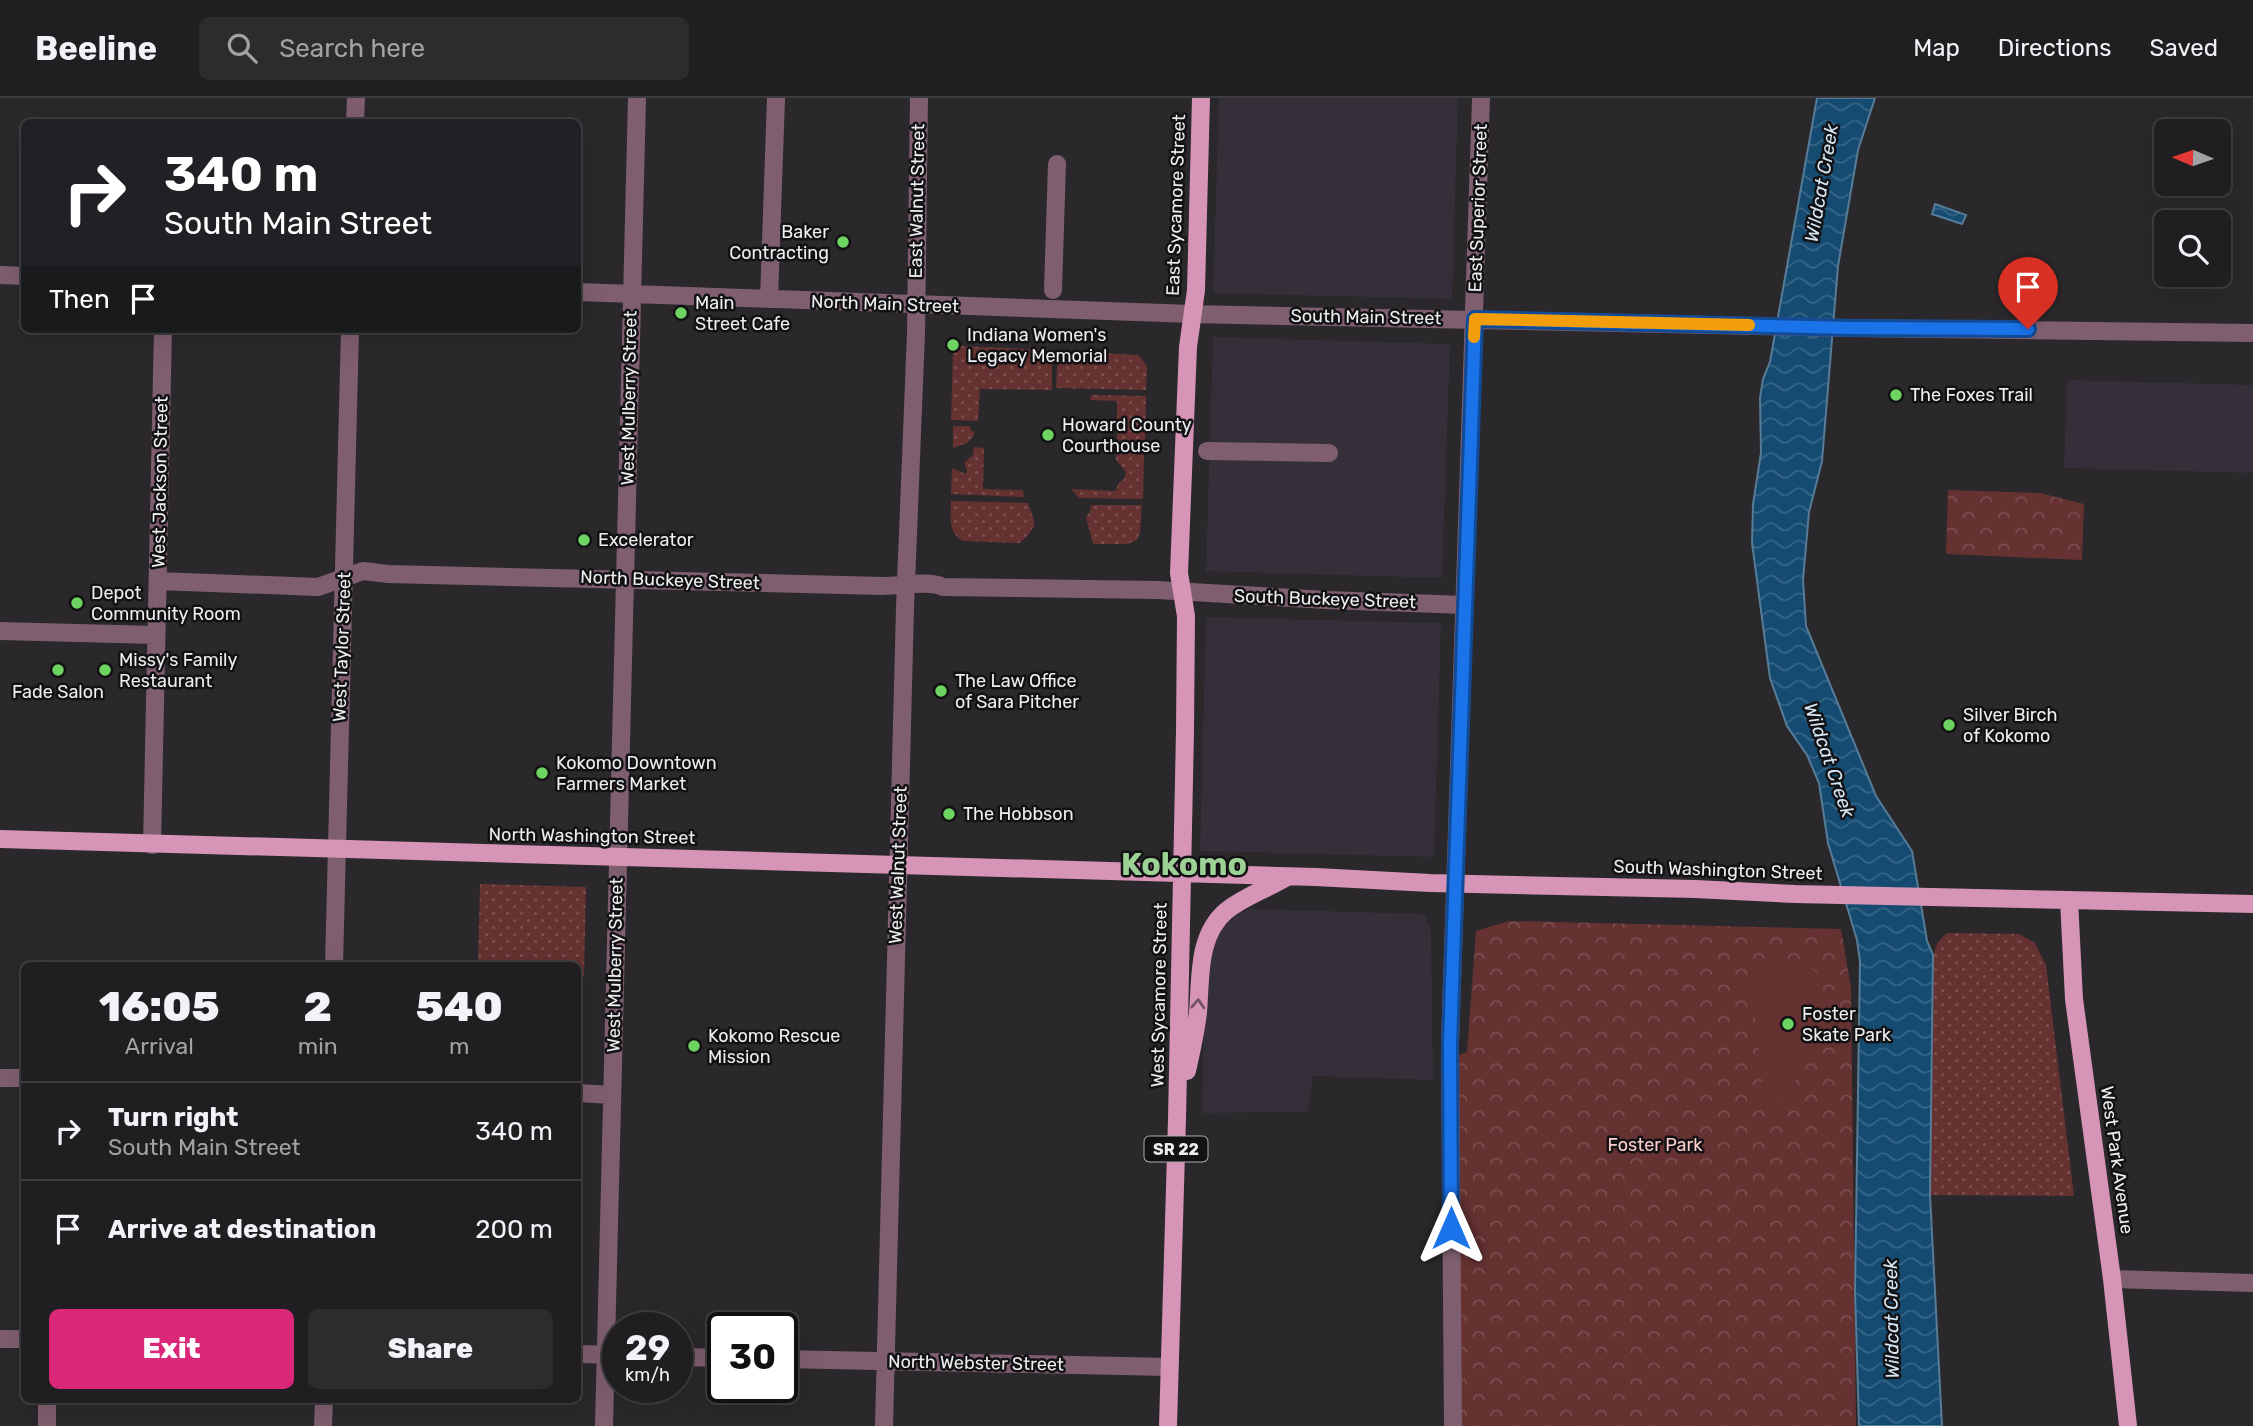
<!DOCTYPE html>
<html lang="en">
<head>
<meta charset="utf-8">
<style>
	:root { --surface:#201e20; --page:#2d2b2d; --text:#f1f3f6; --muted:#a2a2a5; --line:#3d3c3e; --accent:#db2777 }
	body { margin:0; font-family:Rubik,sans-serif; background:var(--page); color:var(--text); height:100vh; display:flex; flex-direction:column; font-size:26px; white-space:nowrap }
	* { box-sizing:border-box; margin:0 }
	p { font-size:23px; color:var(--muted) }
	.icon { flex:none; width:38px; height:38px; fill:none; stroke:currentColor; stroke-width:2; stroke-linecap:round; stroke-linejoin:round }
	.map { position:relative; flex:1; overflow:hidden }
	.sheet { position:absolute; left:21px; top:864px; width:560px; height:441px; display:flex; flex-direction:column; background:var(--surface); border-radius:10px; box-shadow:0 7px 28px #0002,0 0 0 2px var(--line) }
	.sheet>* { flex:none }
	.hud { position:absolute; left:21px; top:21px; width:560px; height:214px; border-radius:10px; box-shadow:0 7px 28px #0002,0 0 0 2px var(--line); background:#202124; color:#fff; overflow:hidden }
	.needle { width:46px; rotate:272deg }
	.controls { position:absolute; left:2154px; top:21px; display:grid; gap:14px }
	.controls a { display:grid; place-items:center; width:77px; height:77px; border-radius:10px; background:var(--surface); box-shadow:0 7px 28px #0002,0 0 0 2px var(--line); font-size:35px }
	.speed { position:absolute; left:602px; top:1214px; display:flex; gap:14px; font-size:35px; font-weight:700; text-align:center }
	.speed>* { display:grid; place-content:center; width:91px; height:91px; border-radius:50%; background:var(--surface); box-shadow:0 7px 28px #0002,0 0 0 2px var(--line); line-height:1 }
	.speed small { font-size:18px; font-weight:400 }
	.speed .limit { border:4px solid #111; border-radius:10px; background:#fff; color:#111 }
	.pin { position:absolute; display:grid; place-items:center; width:60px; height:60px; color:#fff; margin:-72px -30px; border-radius:50% 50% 50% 0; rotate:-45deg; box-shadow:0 0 7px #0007 }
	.pin .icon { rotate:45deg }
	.me { position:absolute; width:77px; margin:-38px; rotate:0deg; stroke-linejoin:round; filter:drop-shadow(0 0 5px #0008) }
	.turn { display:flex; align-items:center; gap:24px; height:147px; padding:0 28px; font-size:32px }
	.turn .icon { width:91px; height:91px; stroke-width:2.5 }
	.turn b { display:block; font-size:49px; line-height:60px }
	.then { display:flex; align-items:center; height:66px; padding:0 28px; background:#0003; gap:14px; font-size:26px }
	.eta { display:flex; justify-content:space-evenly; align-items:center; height:119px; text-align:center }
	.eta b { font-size:42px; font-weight:800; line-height:49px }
	.button { display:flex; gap:14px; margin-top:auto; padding:14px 28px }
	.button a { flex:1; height:80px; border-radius:10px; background:var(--accent); color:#fff; font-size:28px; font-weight:800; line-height:80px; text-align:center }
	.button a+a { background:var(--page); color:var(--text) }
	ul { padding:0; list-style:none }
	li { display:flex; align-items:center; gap:21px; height:98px; padding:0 28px; border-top:2px solid var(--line) }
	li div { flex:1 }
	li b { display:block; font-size:26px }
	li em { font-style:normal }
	header { display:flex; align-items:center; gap:42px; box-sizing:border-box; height:98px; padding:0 35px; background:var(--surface); border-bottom:2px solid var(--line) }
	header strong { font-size:33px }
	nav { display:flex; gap:38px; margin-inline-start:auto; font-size:24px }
	.search { width:490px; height:63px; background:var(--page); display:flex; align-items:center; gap:18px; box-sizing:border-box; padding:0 24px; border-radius:10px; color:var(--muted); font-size:26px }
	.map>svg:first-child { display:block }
	.built { fill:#342f38 }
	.grass { fill:url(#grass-dots) }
	.forest { fill:url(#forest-crowns) }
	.pitch { fill:#653131 }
	.water { fill:url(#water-waves); stroke:#567c97; stroke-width:2 }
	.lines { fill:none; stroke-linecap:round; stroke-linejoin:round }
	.minor { stroke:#7f5f6f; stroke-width:18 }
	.major { stroke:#d694b6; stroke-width:18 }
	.oneway { stroke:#745264 }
	.route-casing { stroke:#114b97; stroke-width:18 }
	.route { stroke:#1a73e8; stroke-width:12 }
	.slow { stroke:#f59e0b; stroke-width:12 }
	.poi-dot { fill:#6dd361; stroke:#121113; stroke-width:2.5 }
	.labels { text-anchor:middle; stroke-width:5; stroke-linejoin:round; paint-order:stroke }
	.shield { fill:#121113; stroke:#acabad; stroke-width:2 }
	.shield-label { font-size:16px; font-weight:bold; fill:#eeedef }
	.street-label { font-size:18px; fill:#eeedef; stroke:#121113 }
	.poi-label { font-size:18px; fill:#eeedef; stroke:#121113; text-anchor:start }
	.park-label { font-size:18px; fill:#fececc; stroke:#121113 }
	.water-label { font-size:19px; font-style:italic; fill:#d5e6f4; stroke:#121113 }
	.town-label { font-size:32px; font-weight:bold; fill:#9dd296; stroke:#121113 }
</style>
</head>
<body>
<header>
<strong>Beeline</strong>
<div class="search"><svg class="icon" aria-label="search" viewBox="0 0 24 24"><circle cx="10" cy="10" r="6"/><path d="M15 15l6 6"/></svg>Search here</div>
<nav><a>Map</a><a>Directions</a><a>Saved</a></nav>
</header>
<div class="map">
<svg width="2253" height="1328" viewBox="0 0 2253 1328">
	<defs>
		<pattern id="grass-dots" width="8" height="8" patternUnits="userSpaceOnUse" patternTransform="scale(1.75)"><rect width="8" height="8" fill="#653131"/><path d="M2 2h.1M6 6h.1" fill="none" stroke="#7b4f4f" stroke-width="1.8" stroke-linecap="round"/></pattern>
		<pattern id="forest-crowns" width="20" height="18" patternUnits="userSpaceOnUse" patternTransform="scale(1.75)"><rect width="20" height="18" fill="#653131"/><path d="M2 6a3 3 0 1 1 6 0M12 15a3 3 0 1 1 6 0" fill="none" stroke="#7b4f4f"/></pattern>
		<pattern id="water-waves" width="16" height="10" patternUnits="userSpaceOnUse" patternTransform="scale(1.75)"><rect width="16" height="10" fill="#154b71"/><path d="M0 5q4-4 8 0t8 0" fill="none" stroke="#376586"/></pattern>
	</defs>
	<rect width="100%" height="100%" fill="#2a282b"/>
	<!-- built -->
	<path class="built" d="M1219,0H1458L1452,201L1213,195Z
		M1213,239L1450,246L1442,480L1206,473Z
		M2067,282L2253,287V375L2064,370Z
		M1206,519L1441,525L1434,759L1200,753Z
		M1249,811L1425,816L1431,833L1433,982L1313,978L1308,1014L1203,1015L1204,878L1214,837L1225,823Z"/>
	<!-- grass -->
	<path class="grass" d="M959,248L1052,252V292L980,291L978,323L951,322L953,255Z
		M1058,253L1138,257L1147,268L1146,292L1056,290Z
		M1091,297L1146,298L1145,344L1138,347H1117V303L1090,302Z
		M953,328H970L971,333H974V338L967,345L953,350Z
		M974,349L984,350L983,391L1023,392L1024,399L951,396L952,370L966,376L967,372L964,365L973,357Z
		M1138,354L1144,357L1143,401L1079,400L1071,391L1116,393L1118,386L1124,381L1126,374L1116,362V356Z
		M951,403L1028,405C1036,428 1039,425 1020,445L963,443C947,434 951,419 951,403Z
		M1091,407H1142L1140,434L1137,442L1128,446H1093L1086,419L1090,414Z
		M480,786L586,789L584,878H578V868H478Z
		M1947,835L2019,836L2035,845L2046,867L2074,1098L1930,1097L1933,857L1938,844Z"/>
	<!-- forest -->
	<path class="forest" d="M1948,392L2040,395L2084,406L2082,462L1946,456Z
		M1509,823L1841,831L1851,890L1856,1328H1460L1456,958L1467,954L1476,833Z"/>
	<!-- pitch -->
	<path class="pitch" d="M1782,861H1794L1815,873L1819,880L1822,903L1819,947L1782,1002L1771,1004L1764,999L1749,862Z"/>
	<!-- water -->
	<path class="water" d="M1817,0H1875L1858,52L1838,168L1822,363L1809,414L1803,482L1806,528L1876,698L1912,753L1927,843L1933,857L1930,1097L1942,1328H1859L1855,1193L1860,863L1857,842L1828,745L1819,685L1807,657L1787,628L1770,580L1752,445L1753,406L1761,355L1760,300L1763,281L1770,264Z
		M1935,106L1966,117L1962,126L1932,116Z"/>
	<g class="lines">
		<!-- minor -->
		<path class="minor" d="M355,24L356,0
			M0,177L24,178
			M1053,192L1057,66
			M578,194L1192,216L1850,230L2253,235
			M769,201L776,0
			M1207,353L1329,355
			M158,483L318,489L363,473L388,476L883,488C901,488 929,482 943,489L1158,492L1326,502L1465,507
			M0,533L156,537
			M152,747L163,231
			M334,868L350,231
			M0,980H24
			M578,995L612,997
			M2112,1181L2253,1185
			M0,1241H24
			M578,1256L618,1257
			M677,1259L723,1260
			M782,1261L1169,1269
			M47,1328V1302
			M323,1328L324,1302
			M604,1328L637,0
			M884,1328L905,510L916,235L919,0
			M1453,1328L1450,945L1481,0"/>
		<!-- major -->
		<path class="major" d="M0,741L1316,779L1430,785L1695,791L1795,796L2253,806
			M2069,802L2074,901L2112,1181L2128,1328
			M1187,973C1191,954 1196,934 1198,914C1201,880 1197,838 1226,813C1245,798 1267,791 1287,779
			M1168,1328L1177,1021L1185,633L1186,518L1179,475L1188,249L1196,192L1201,0"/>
	</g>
	<!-- one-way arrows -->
	<defs><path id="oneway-chevron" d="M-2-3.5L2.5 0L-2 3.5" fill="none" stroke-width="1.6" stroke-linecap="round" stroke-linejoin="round" transform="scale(1.75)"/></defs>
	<use class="oneway" href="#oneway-chevron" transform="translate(1198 906) rotate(-87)"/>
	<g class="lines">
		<!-- route casing -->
		<g class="route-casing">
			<path id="route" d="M1451,1130L1450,945L1475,221L1850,230L2028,231"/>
		</g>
		<!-- route -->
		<use href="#route" class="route"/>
		<!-- slow -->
		<path class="slow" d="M1474,239L1475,221L1749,227"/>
	</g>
	<!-- markers -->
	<g class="poi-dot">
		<circle cx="843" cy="144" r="7"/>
		<circle cx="681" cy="215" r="7"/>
		<circle cx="953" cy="247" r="7"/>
		<circle cx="1896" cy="297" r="7"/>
		<circle cx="1048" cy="337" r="7"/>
		<circle cx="584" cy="442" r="7"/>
		<circle cx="77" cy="505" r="7"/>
		<circle cx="58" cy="572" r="7"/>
		<circle cx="105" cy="572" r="7"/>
		<circle cx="941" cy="593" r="7"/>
		<circle cx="1949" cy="627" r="7"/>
		<circle cx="542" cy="675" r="7"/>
		<circle cx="949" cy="716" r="7"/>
		<circle cx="1788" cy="926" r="7"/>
		<circle cx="694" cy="948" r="7"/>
	</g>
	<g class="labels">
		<!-- shield labels -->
		<rect class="shield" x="1144.5" y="1038.5" width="63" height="25" rx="5"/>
		<g class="shield-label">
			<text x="1176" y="1057">SR 22</text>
		</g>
		<!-- street labels -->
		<g class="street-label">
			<text transform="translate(917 103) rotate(-89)" y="6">East Walnut Street</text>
			<text transform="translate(1176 107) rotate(-88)" y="6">East Sycamore Street</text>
			<text transform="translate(1478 110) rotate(-88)" y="6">East Superior Street</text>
			<text transform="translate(885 206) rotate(2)" y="6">North Main Street</text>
			<text transform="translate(1366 219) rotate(1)" y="6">South Main Street</text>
			<text transform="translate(629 300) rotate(-89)" y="6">West Mulberry Street</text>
			<text transform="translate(160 384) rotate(-89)" y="6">West Jackson Street</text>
			<text transform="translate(670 482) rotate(2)" y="6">North Buckeye Street</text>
			<text transform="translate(1325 501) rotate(2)" y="6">South Buckeye Street</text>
			<text transform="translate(342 549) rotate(-88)" y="6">West Taylor Street</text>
			<text transform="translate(592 738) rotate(1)" y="6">North Washington Street</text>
			<text transform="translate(898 767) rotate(-88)" y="6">West Walnut Street</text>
			<text transform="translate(1718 772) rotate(2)" y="6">South Washington Street</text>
			<text transform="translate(615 867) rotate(-89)" y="6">West Mulberry Street</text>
			<text transform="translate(1159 897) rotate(-89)" y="6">West Sycamore Street</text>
			<text transform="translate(2117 1062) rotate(82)" y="6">West Park Avenue</text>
			<text transform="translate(976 1265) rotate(1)" y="6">North Webster Street</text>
		</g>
		<!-- poi labels -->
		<g class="poi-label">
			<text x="829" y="140" text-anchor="end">Baker<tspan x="829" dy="21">Contracting</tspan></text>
			<text x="695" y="211">Main<tspan x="695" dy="21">Street Cafe</tspan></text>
			<text x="967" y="243">Indiana Women's<tspan x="967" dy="21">Legacy Memorial</tspan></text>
			<text x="1910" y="303">The Foxes Trail</text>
			<text x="1062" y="333">Howard County<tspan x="1062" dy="21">Courthouse</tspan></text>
			<text x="598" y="448">Excelerator</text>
			<text x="91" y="501">Depot<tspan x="91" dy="21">Community Room</tspan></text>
			<text x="119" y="568">Missy's Family<tspan x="119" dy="21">Restaurant</tspan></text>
			<text x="955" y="589">The Law Office<tspan x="955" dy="21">of Sara Pitcher</tspan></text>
			<text x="58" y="600" text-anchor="middle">Fade Salon</text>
			<text x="1963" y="623">Silver Birch<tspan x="1963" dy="21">of Kokomo</tspan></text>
			<text x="556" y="671">Kokomo Downtown<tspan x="556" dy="21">Farmers Market</tspan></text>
			<text x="963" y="722">The Hobbson</text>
			<text x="1802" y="922">Foster<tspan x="1802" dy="21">Skate Park</tspan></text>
			<text x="708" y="944">Kokomo Rescue<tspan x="708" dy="21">Mission</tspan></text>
		</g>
		<!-- park labels -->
		<g class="park-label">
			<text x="1655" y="1053">Foster Park</text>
		</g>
		<!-- water labels -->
		<g class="water-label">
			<text transform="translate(1821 85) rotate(-80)" y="7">Wildcat Creek</text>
			<text transform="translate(1830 662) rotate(71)" y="7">Wildcat Creek</text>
			<text transform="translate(1891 1221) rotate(-91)" y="7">Wildcat Creek</text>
		</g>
		<!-- town labels -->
		<g class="town-label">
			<text x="1184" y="777">Kokomo</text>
		</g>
	</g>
</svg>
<div class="controls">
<a><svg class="needle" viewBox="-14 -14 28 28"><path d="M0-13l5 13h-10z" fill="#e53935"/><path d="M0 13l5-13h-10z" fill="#a2a2a5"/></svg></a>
<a><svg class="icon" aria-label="search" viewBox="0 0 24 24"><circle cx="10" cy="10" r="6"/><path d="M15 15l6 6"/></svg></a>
</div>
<div class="speed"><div>29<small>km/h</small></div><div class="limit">30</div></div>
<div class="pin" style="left:2028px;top:231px;background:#d93025"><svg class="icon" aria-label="arrive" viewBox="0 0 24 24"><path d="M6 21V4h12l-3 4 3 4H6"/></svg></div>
<svg class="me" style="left:1451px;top:1130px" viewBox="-20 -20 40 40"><path d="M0-17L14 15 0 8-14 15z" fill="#1a73e8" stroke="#fff" stroke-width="4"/></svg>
<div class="hud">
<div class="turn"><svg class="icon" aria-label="right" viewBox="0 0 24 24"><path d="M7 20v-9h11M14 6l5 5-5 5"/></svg><div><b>340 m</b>South Main Street</div></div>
<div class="then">Then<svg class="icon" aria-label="arrive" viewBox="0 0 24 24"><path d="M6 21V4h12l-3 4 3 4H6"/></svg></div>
</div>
<section class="sheet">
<div class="eta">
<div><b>16:05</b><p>Arrival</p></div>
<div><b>2</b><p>min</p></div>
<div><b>540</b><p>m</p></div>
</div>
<ul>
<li><svg class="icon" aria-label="right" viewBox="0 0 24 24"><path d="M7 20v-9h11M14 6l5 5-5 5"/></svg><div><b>Turn right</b><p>South Main Street</p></div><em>340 m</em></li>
<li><svg class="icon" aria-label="arrive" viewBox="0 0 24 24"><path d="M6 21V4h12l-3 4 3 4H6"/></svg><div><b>Arrive at destination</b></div><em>200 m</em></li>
</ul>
<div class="button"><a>Exit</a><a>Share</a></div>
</section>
</div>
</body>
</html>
